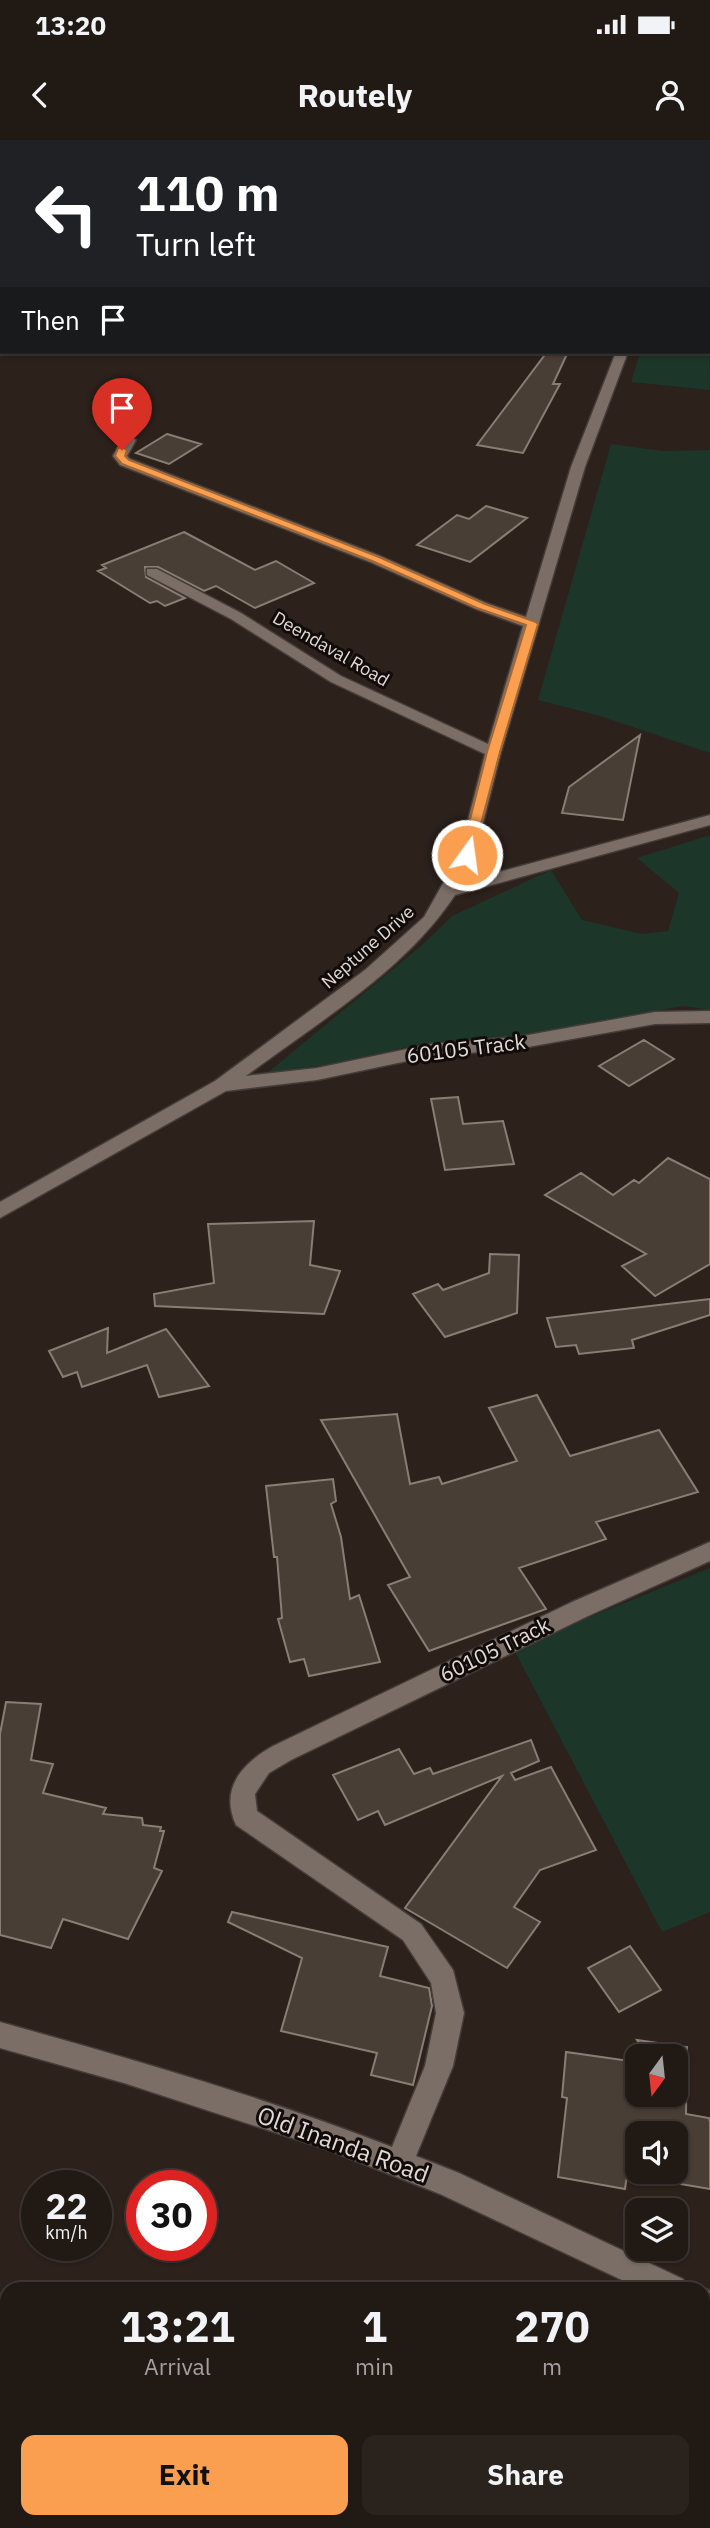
<!DOCTYPE html>
<html lang="en">
<head>
<meta charset="utf-8">
<style>
	:root { --surface:#211914; --page:#29221d; --text:#f1f3f6; --muted:#a2a0a0; --line:#3e3834; --accent:#fa9f50 }
	body { margin:0; font-family:"IBM Plex Sans",sans-serif; background:var(--page); color:var(--text); height:100vh; display:flex; flex-direction:column; font-size:26px; white-space:nowrap }
	* { box-sizing:border-box; margin:0 }
	p { font-size:23px; color:var(--muted) }
	.icon { flex:none; width:38px; height:38px; fill:none; stroke:currentColor; stroke-width:2; stroke-linecap:round; stroke-linejoin:round }
	.map { position:relative; flex:1; overflow:hidden }
	.panel { position:absolute; left:0px; top:2142px; width:710px; height:247px; display:flex; flex-direction:column; background:var(--surface); border-radius:21px 21px 0 0; box-shadow:0 2px 5px #0004,0 0 0 2px var(--line) }
	.panel>* { flex:none }
	.guide { position:absolute; left:0px; top:0px; width:710px; height:214px; box-shadow:0 2px 5px #0004,0 0 0 2px var(--line); background:#202124; color:#fff; overflow:hidden }
	.needle { width:46px; rotate:195deg }
	.tools { position:absolute; left:625px; top:1904px; display:grid; gap:14px }
	.tools a { display:grid; place-items:center; width:63px; height:63px; border-radius:14px; background:var(--surface); box-shadow:0 2px 5px #0004,0 0 0 2px var(--line); font-size:35px }
	.speed { position:absolute; left:21px; top:2030px; display:flex; gap:14px; font-size:35px; font-weight:700; text-align:center }
	.speed>* { display:grid; place-content:center; width:91px; height:91px; border-radius:50%; background:var(--surface); box-shadow:0 2px 5px #0004,0 0 0 2px var(--line); line-height:1 }
	.speed small { font-size:18px; font-weight:400 }
	.speed .limit { border:10px solid #d22; background:#fff; color:#111 }
	.pin { position:absolute; display:grid; place-items:center; width:60px; height:60px; color:#fff; margin:-72px -30px; border-radius:50% 50% 50% 0; rotate:-45deg; box-shadow:0 0 7px #0007 }
	.pin .icon { rotate:45deg }
	.me { position:absolute; width:77px; margin:-38px; rotate:14deg; stroke-linejoin:round; filter:drop-shadow(0 0 5px #0008) }
	.turn { display:flex; align-items:center; gap:24px; height:147px; padding:0 21px; font-size:32px }
	.turn .icon { width:91px; height:91px; stroke-width:2.5 }
	.turn b { display:block; font-size:49px; line-height:60px }
	.then { display:flex; align-items:center; height:66px; padding:0 21px; background:#0003; gap:14px; font-size:26px }
	.eta { display:flex; justify-content:space-evenly; align-items:center; height:119px; text-align:center }
	.eta b { font-size:42px; font-weight:800; line-height:49px }
	.primary-button { display:flex; gap:14px; margin-top:auto; padding:14px 21px }
	.primary-button a { flex:1; height:80px; border-radius:14px; background:var(--accent); color:#111; font-size:28px; font-weight:800; line-height:80px; text-align:center }
	.primary-button a+a { background:var(--page); color:var(--text) }
	.status { display:flex; justify-content:space-between; align-items:center; height:49px; padding:0 35px; background:var(--surface); direction:ltr }
	.status svg { height:19px; fill:currentColor }
	header { display:flex; justify-content:space-between; align-items:center; height:91px; padding:0 21px; background:var(--surface); font-size:32px; font-weight:800 }
	.map>svg:first-child { display:block }
	.green { fill:#1c3629 }
	.lines { fill:none; stroke-linecap:round; stroke-linejoin:round }
	.stream { stroke:#6d7f91; stroke-width:6 }
	.building { fill:#493e36; stroke:#897d74; stroke-width:2; fill-rule:evenodd }
	.service-casing { stroke:#453c38; stroke-width:3 }
	.minor-casing { stroke:#453c38; stroke-width:3 }
	.service { fill:#7b6e67; fill-rule:evenodd }
	.minor { fill:#7b6e67; fill-rule:evenodd }
	.route { fill:#fa9f50; stroke:#a26734; stroke-width:2 }
	.labels { text-anchor:middle; stroke-width:6; stroke-linejoin:round; paint-order:stroke }
	.far-street-label { font-size:18px; fill:#e1d9d5; stroke:#110c09 }
	.street-label { font-size:21px; fill:#e1d9d5; stroke:#110c09 }
	.near-street-label { font-size:24px; fill:#e1d9d5; stroke:#110c09 }
</style>
</head>
<body>
<div class="status"><b>13:20</b><svg viewBox="0 0 49 12"><path d="M0 12V9h3v3zM5 12V6h3v6zM10 12V3h3v9zM15 12V0h3v12zM26 1h20v11H26zM47 4h2v5h-2z"/></svg></div>
<header><svg class="icon" aria-label="back" viewBox="0 0 24 24"><path d="M15 5l-7 7 7 7"/></svg>Routely<svg class="icon" aria-label="person" viewBox="0 0 24 24"><circle cx="12" cy="8" r="4"/><path d="M4 21q1-7 8-7t8 7"/></svg></header>
<div class="map">
<svg width="710" height="2388" viewBox="0 0 710 2388">
	<rect width="100%" height="100%" fill="#2c211b"/>
	<!-- green -->
	<path class="green" d="M709,184L710,250L631,242L640,212H709Z
		M611,304L663,311L710,310V613L597,575L538,560Z
		M710,695V870L683,866L509,898L411,906L338,923L267,933L421,806L452,776L551,730L582,780L642,794L668,791L679,753L637,718Z
		M710,1428V1772L662,1792L513,1508Z"/>
	<g class="lines">
		<!-- stream -->
		<path class="stream" d="M291,2L293,0"/>
	</g>
	<!-- building -->
	<path class="building" d="M547,212H568L553,244H560L523,313L477,305Z
		M167,294L201,304L169,324L136,313Z
		M486,366L527,378L470,422L417,405L457,375L469,379Z
		M184,392L255,430L276,421L314,443L255,468L216,446L204,451L158,427H145L146,437L185,458L165,466L157,461L150,463L98,431L106,428L102,425Z
		M640,595L623,680L562,673L569,647Z
		M644,900L674,919L629,946L599,926Z
		M458,957L463,984L503,981L514,1024L445,1030L431,959Z
		M668,1018L710,1039V1124L655,1156L622,1126L646,1114L545,1055L581,1033L613,1055L634,1040L639,1043Z
		M314,1081L310,1125L340,1131L324,1174L155,1166L154,1154L214,1143L208,1084Z
		M490,1114L519,1115L517,1173L445,1197L413,1154L438,1144L443,1150L489,1133Z
		M710,1159V1175L632,1200L634,1208L579,1214L576,1205L556,1207L547,1178Z
		M108,1188L107,1213L166,1189L209,1246L159,1257L147,1225L82,1247L77,1232L63,1237L49,1211Z
		M537,1255L570,1316L659,1290L698,1352L596,1382L606,1399L519,1428L546,1469L429,1511L388,1445L410,1437L321,1280L397,1274L410,1344L439,1337L442,1344L517,1321L489,1268Z
		M333,1339L336,1361L331,1364L341,1397L350,1459L359,1455L380,1522L309,1536L304,1519L290,1522L278,1479L282,1478L277,1417H274L266,1346Z
		M6,1562L41,1564L31,1620L53,1624L43,1653L106,1668L103,1674L142,1678L143,1685L161,1687L160,1691H164L154,1728L162,1731L128,1799L63,1779L51,1808L0,1795V1594Z
		M531,1600L539,1621L511,1633L515,1640L551,1627L596,1710L540,1730L514,1767L540,1782L507,1828L405,1768L502,1636L385,1685L378,1671L358,1680L333,1635L399,1609L414,1634L430,1628L433,1634Z
		M232,1772L388,1807L380,1836L429,1848L432,1866L413,1945L371,1935L377,1913L281,1891L302,1818L228,1782Z
		M630,1806L661,1850L619,1872L588,1828Z
		M637,1900L687,1907L686,1974L709,1978L710,1982V2049L627,2035L625,2049L558,2037L567,1958L562,1957L566,1912L637,1922V1955H676V1916H648ZM637,1993H676V2032H637Z"/>
	<g class="lines">
		<!-- service casing -->
		<g class="service-casing">
			<path id="service" d="M437,0H445L436,2Z
				M515,0H523V2H515Z
				M709,22H710V28H709Z"/>
		</g>
		<!-- minor casing -->
		<g class="minor-casing">
			<path id="minor" d="M616,212H628L585,327L501,612L475,715L462,742L710,675V685L455,755C405,831 318,882 246,936L317,928L431,904L517,897L655,872L710,871V883L655,884L517,909L431,916L317,940L226,951L0,1078V1062L215,941L365,830L424,777L459,715L485,614L331,542L231,479L147,435V429H157L241,473L341,536L488,604L523,486L476,469L370,422L120,325L113,316L124,297L129,296L136,300L127,316L130,319L380,416L486,463L526,477L571,327Z
				M710,1402V1421L588,1476L291,1620L269,1633L255,1654L257,1671L421,1784L453,1830L464,1873L453,1926L416,2016L459,2033L683,2139L688,2149H641L440,2054L326,2009L124,1943L0,1908V1882C132,1919 264,1957 392,2007L425,1926L436,1873L431,1843L403,1800L236,1685C219,1648 243,1623 273,1606L572,1462Z
				M704,2148L710,2151V2181L704,2178Z"/>
		</g>
		<!-- service -->
		<use href="#service" class="service"/>
		<!-- minor -->
		<use href="#minor" class="minor"/>
	</g>
	<!-- route -->
	<path class="route" d="M122,307L127,310L125,316L129,320L379,417L485,464L536,482L538,484L500,612L472,718L467,719L461,715L487,612L526,485L477,468L372,421L122,324L115,316L118,308Z"/>
	<g class="labels">
		<!-- far-street labels -->
		<g class="far-street-label">
			<text transform="translate(331 509) rotate(30)" y="6">Deendaval Road</text>
			<text transform="translate(368 807) rotate(-41)" y="6">Neptune Drive</text>
		</g>
		<!-- street labels -->
		<g class="street-label">
			<text transform="translate(466 909) rotate(-7)" y="7">60105 Track</text>
			<text transform="translate(495 1510) rotate(-26)" y="7">60105 Track</text>
		</g>
		<!-- near-street labels -->
		<g class="near-street-label">
			<text transform="translate(343 2005) rotate(20)" y="8">Old Inanda Road</text>
		</g>
	</g>
</svg>
<div class="tools">
<a><svg class="needle" viewBox="-14 -14 28 28"><path d="M0-13l5 13h-10z" fill="#e53935"/><path d="M0 13l5-13h-10z" fill="#a2a0a0"/></svg></a>
<a><svg class="icon" aria-label="sound" viewBox="0 0 24 24"><path d="M4 9h4l5-4v14l-5-4H4zM17 9q2 3 0 6"/></svg></a>
<a><svg class="icon" aria-label="layers" viewBox="0 0 24 24"><path d="M12 4l9 5-9 5-9-5zM3 14l9 5 9-5"/></svg></a>
</div>
<div class="speed"><div>22<small>km/h</small></div><div class="limit">30</div></div>
<div class="pin" style="left:122px;top:310px;background:#d93025"><svg class="icon" aria-label="arrive" viewBox="0 0 24 24"><path d="M6 21V4h12l-3 4 3 4H6"/></svg></div>
<svg class="me" style="left:467px;top:715px" viewBox="-20 -20 40 40"><circle r="17" fill="#fa9f50" stroke="#fff" stroke-width="3"/><path d="M0-11L8 9 0 5-8 9z" fill="#fff"/></svg>
<div class="guide">
<div class="turn"><svg class="icon" aria-label="left" viewBox="0 0 24 24"><path d="M17 20v-9H6M10 6l-5 5 5 5"/></svg><div><b>110 m</b>Turn left</div></div>
<div class="then">Then<svg class="icon" aria-label="arrive" viewBox="0 0 24 24"><path d="M6 21V4h12l-3 4 3 4H6"/></svg></div>
</div>
<section class="panel">
<div class="eta">
<div><b>13:21</b><p>Arrival</p></div>
<div><b>1</b><p>min</p></div>
<div><b>270</b><p>m</p></div>
</div>
<div class="primary-button"><a>Exit</a><a>Share</a></div>
</section>
</div>
</body>
</html>
